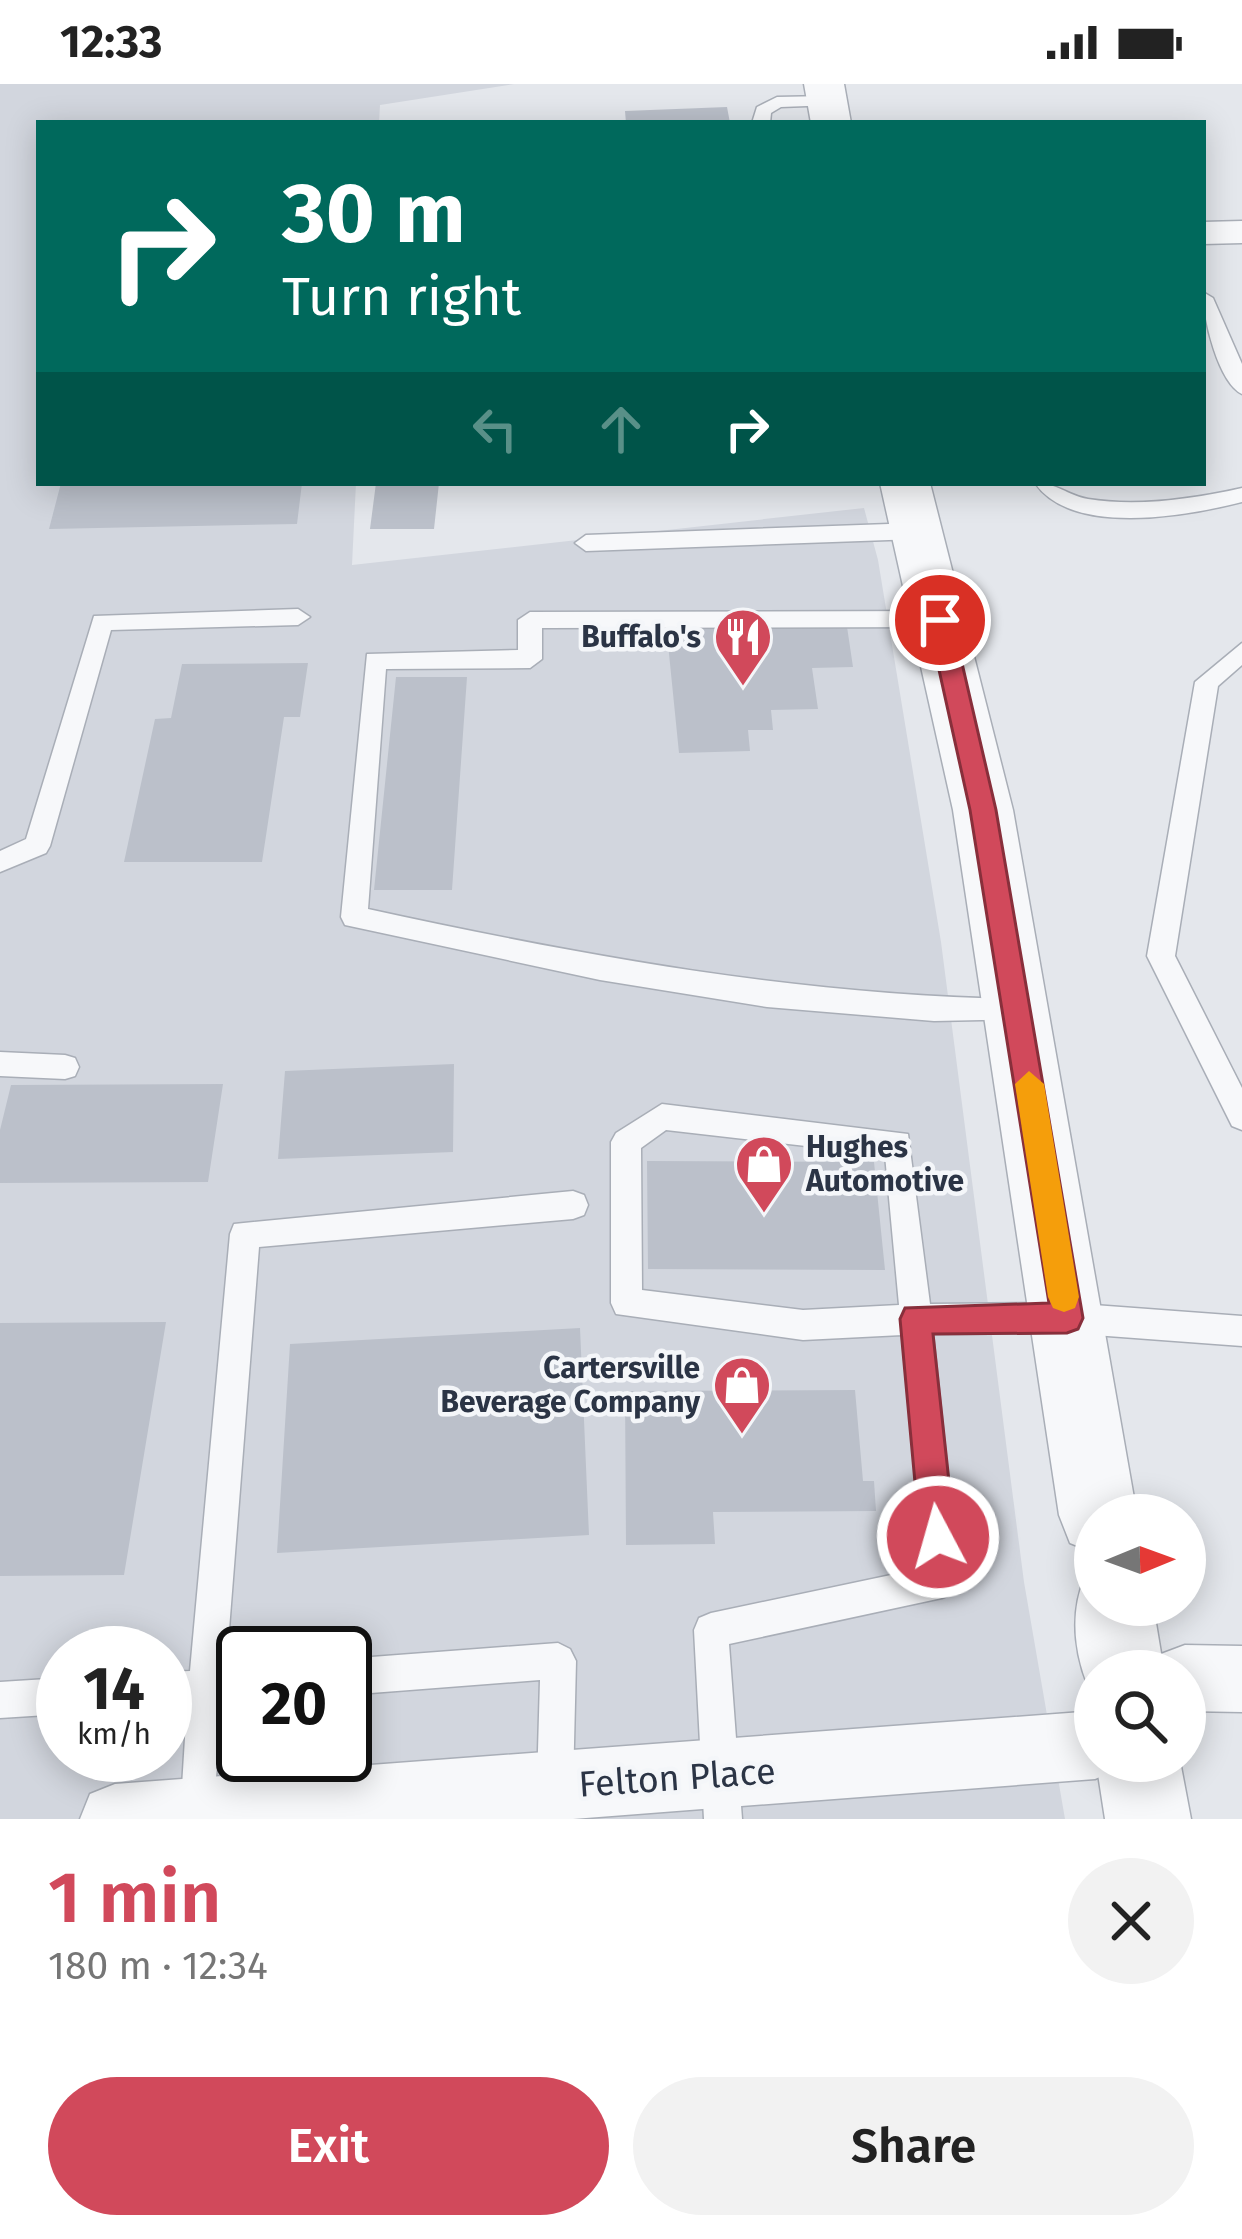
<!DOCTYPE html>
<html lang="en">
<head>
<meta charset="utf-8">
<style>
	:root { --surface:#fff; --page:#f2f2f2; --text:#222; --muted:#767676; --accent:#d1495b }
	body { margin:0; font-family:"Fira Sans",sans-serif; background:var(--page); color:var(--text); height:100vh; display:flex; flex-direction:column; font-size:45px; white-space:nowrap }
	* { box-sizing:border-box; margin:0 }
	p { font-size:39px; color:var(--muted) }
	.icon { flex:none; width:66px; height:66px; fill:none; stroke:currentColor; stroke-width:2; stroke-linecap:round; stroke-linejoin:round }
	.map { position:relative; height:1735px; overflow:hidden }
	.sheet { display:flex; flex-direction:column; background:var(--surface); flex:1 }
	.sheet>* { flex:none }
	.top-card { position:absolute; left:36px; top:36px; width:1170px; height:366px; border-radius:0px; box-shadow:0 6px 30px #0003; background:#00695c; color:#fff; overflow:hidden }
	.needle { width:78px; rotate:89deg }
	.buttons { position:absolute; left:1074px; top:1410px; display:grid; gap:24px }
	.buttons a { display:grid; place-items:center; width:132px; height:132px; border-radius:50%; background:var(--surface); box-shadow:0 6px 30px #0003; font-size:60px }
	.speed { position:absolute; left:36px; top:1542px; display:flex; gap:24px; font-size:60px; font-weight:700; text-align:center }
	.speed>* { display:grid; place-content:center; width:156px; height:156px; border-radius:50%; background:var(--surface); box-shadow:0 6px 30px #0003; line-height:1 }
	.speed small { font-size:30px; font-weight:400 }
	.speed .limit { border:6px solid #111; border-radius:18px; background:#fff; color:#111 }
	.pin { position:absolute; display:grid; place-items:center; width:102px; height:102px; color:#fff; margin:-51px; border:6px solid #fff; border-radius:50%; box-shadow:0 3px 12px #0007 }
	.me { position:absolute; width:132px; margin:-66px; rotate:354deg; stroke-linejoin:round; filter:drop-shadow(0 0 9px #0008) }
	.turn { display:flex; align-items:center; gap:42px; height:252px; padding:0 48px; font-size:54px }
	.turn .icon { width:156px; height:156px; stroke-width:2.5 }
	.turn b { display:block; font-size:84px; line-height:102px }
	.lanes { display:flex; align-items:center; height:114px; padding:0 48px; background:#0003; justify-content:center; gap:60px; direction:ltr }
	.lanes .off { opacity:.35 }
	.round { display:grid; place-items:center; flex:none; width:126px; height:126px; border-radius:63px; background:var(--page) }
	.overview { display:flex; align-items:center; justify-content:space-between; height:204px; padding:0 48px }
	h1 { font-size:72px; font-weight:600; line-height:90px; color:var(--accent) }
	.cta { display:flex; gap:24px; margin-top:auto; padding:24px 48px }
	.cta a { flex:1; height:138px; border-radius:72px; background:var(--accent); color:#fff; font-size:48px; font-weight:600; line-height:138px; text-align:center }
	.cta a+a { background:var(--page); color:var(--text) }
	.status { display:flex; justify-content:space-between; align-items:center; height:84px; padding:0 60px; background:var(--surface); direction:ltr }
	.status svg { height:33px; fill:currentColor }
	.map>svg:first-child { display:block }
	.built { fill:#d2d6de; fill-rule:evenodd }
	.building { fill:#bbc0ca }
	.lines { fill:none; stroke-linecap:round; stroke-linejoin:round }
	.service-casing { stroke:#a9aeb7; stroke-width:3 }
	.minor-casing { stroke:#a9aeb7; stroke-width:3 }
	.tertiary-casing { stroke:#a9aeb7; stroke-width:3 }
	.service { fill:#f7f8fa; fill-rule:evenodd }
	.minor { fill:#f7f8fa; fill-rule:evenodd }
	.tertiary { fill:#f7f8fa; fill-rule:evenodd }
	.route { fill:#d1495b; stroke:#882f3b; stroke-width:3 }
	.slow { fill:#f59e0b }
	.labels { text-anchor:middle; stroke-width:9; stroke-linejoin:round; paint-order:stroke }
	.poi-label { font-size:30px; font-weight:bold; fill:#2b3445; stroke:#f4f6f9; text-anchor:end }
	.near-street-label { font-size:36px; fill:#2b3445; stroke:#f4f6f9 }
</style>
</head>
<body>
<div class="status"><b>12:33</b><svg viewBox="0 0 49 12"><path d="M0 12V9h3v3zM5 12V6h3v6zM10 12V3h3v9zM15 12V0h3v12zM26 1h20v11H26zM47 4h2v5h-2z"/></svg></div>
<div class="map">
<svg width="1242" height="1735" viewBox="0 0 1242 1735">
	<rect width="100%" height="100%" fill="#e4e7ec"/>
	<!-- built -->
	<path class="built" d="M0,0H514L380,21L379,39H39V399H356L352,481L864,424L878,476L941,858L1024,1498L1065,1735H0ZM63,1569H165V1671H63ZM243,1569H345V1671H243Z"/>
	<!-- building -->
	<path class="building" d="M727,23L730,39H626L625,27Z
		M61,399H302L297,440L49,445Z
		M376,399H439L434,445H370Z
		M846,536L853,583L812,584L818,625L771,626L773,646H748L750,667L679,669L666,540Z
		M308,579L300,633H284L262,778H124L155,635L171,634L182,580Z
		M396,593H467L452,806H374Z
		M454,980L453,1068L278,1075L285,987Z
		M223,1000L208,1098L0,1099V1046L11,1001Z
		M647,1077L874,1078L885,1186L648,1185Z
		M166,1238L124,1491L0,1492V1239Z
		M580,1244L589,1451L277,1469L290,1260Z
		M855,1306L863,1397H874L876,1427L713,1428L715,1460L626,1461L625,1307Z"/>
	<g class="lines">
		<!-- service casing -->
		<g class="service-casing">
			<path id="service" d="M827,12L833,13V21L781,23L771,29L770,39H752L757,23L777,13Z
				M1203,208L1213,214L1242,280V310C1218,298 1203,234 1203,208Z
				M1035,399C1058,399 1066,411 1088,415C1138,423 1193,415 1242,404V418C1187,432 1072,453 1035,399Z
				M917,439L928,447L917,455L586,467L575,459L586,451Z
				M298,525L310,533L298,541L111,546L50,762L46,769L0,788V767L26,755L94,532Z
				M940,527L952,535L940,543L542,544V575L530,584L386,585L368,825C583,872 797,911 1018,915L1028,919L1032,927L1028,935L934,937L767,923L600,896L345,841L341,833L367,570L518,566V536L530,528Z
				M1242,559V581L1218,602L1175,872L1242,1004V1046L1232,1042L1147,872L1195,598Z
				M0,968L65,971L75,974L79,983L75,992L65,995L0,992Z
				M662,1020L908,1050L930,1220L1067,1219L1242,1232V1262L1067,1249L933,1250L959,1497L954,1509L942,1514L729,1560L742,1735H704L694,1546L699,1534L711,1529L924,1484L902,1251L803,1256L616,1230L611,1219V1058L616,1049ZM666,1046L885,1071L899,1221L803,1226L642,1206L641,1064Z
				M573,1107L584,1111L588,1121L584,1131L573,1135L259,1163L226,1584L243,1583V1619L223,1620L212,1735H180L187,1622L165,1624V1588L190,1587L230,1150L234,1140Z
				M558,1559L570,1565L576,1577L573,1701L568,1714L555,1719L542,1714L537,1701L540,1596L345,1611V1575Z
				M63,1594V1630L0,1634V1598Z"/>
		</g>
		<!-- minor casing -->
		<g class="minor-casing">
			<path id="minor" d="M1242,137V159L1203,160V138Z
				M1185,1561L1242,1562V1628L1185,1627V1587H1154L1161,1570Z
				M1095,1627V1677H1123L1119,1685L1095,1695L573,1735H80L90,1710L115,1700Z"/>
		</g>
		<!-- tertiary casing -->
		<g class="tertiary-casing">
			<path id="tertiary" d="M804,0H844L851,39H811Z
				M880,399H930L1013,726L1137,1431H1095V1469L1070,1459L1059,1431L953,726Z
				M1095,1488V1521H1153L1164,1587H1095V1617C1075,1579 1068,1532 1085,1493Z
				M1096,1677H1180L1191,1735H1105Z"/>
		</g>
		<!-- service -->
		<use href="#service" class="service"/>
		<!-- minor -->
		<use href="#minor" class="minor"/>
		<!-- tertiary -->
		<use href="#tertiary" class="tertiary"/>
	</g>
	<!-- route -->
	<path class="route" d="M940,527L952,536L996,726L1083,1234L1078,1245L1067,1249L933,1250L955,1453L950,1465L938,1470L925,1465L920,1453L900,1235L905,1224L1049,1219L970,726L928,536Z"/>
	<!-- slow -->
	<path class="slow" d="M1029,987L1044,1000L1079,1213L1075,1224L1064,1228L1053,1224L1048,1213L1015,1000Z"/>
	<!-- icons -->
	<defs>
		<g id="restaurant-pin" transform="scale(3)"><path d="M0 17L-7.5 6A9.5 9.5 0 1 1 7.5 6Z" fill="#d1495b" stroke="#f4f6f9"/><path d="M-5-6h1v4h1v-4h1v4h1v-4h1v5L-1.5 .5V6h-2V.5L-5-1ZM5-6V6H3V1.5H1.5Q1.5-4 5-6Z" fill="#fff"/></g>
		<g id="shop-pin" transform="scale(3)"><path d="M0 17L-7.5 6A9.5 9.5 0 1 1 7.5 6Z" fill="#d1495b" stroke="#f4f6f9"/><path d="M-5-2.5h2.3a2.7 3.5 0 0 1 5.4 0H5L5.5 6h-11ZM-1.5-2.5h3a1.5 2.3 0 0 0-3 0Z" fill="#fff"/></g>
	</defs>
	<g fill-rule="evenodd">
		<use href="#restaurant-pin" x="743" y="553"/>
		<use href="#shop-pin" x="764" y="1080"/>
		<use href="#shop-pin" x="742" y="1301"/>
	</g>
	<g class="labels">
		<!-- poi labels -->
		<g class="poi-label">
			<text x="701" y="563">Buffalo's</text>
			<text x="806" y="1073" text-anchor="start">Hughes<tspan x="806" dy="34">Automotive</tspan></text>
			<text x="700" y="1294">Cartersville<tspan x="700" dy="34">Beverage Company</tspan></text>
		</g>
		<!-- near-street labels -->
		<g class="near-street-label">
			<text transform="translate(677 1693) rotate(-4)" y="13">Felton Place</text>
		</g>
	</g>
</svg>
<div class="buttons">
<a><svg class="needle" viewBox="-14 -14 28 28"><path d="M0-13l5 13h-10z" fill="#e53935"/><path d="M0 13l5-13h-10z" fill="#767676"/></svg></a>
<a><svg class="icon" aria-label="search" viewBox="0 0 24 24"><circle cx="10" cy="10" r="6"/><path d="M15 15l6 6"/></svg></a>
</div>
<div class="speed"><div>14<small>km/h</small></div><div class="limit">20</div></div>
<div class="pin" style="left:940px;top:536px;background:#d93025"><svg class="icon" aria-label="arrive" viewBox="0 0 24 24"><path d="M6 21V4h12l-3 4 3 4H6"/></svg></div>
<svg class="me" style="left:938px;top:1453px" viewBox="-20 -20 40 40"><circle r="17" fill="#d1495b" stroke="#fff" stroke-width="3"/><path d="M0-11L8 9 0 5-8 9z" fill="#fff"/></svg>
<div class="top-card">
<div class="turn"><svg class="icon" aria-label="right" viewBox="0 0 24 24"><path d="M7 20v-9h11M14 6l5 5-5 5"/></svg><div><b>30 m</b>Turn right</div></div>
<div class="lanes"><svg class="icon off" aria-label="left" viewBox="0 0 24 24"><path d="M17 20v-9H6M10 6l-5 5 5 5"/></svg><svg class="icon off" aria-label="ahead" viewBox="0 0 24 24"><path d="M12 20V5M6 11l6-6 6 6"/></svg><svg class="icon" aria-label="right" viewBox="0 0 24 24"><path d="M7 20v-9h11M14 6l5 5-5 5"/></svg></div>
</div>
</div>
<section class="sheet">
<div class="overview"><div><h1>1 min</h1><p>180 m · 12:34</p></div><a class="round"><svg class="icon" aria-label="close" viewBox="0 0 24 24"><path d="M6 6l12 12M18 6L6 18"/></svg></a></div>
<div class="cta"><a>Exit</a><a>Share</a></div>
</section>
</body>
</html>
